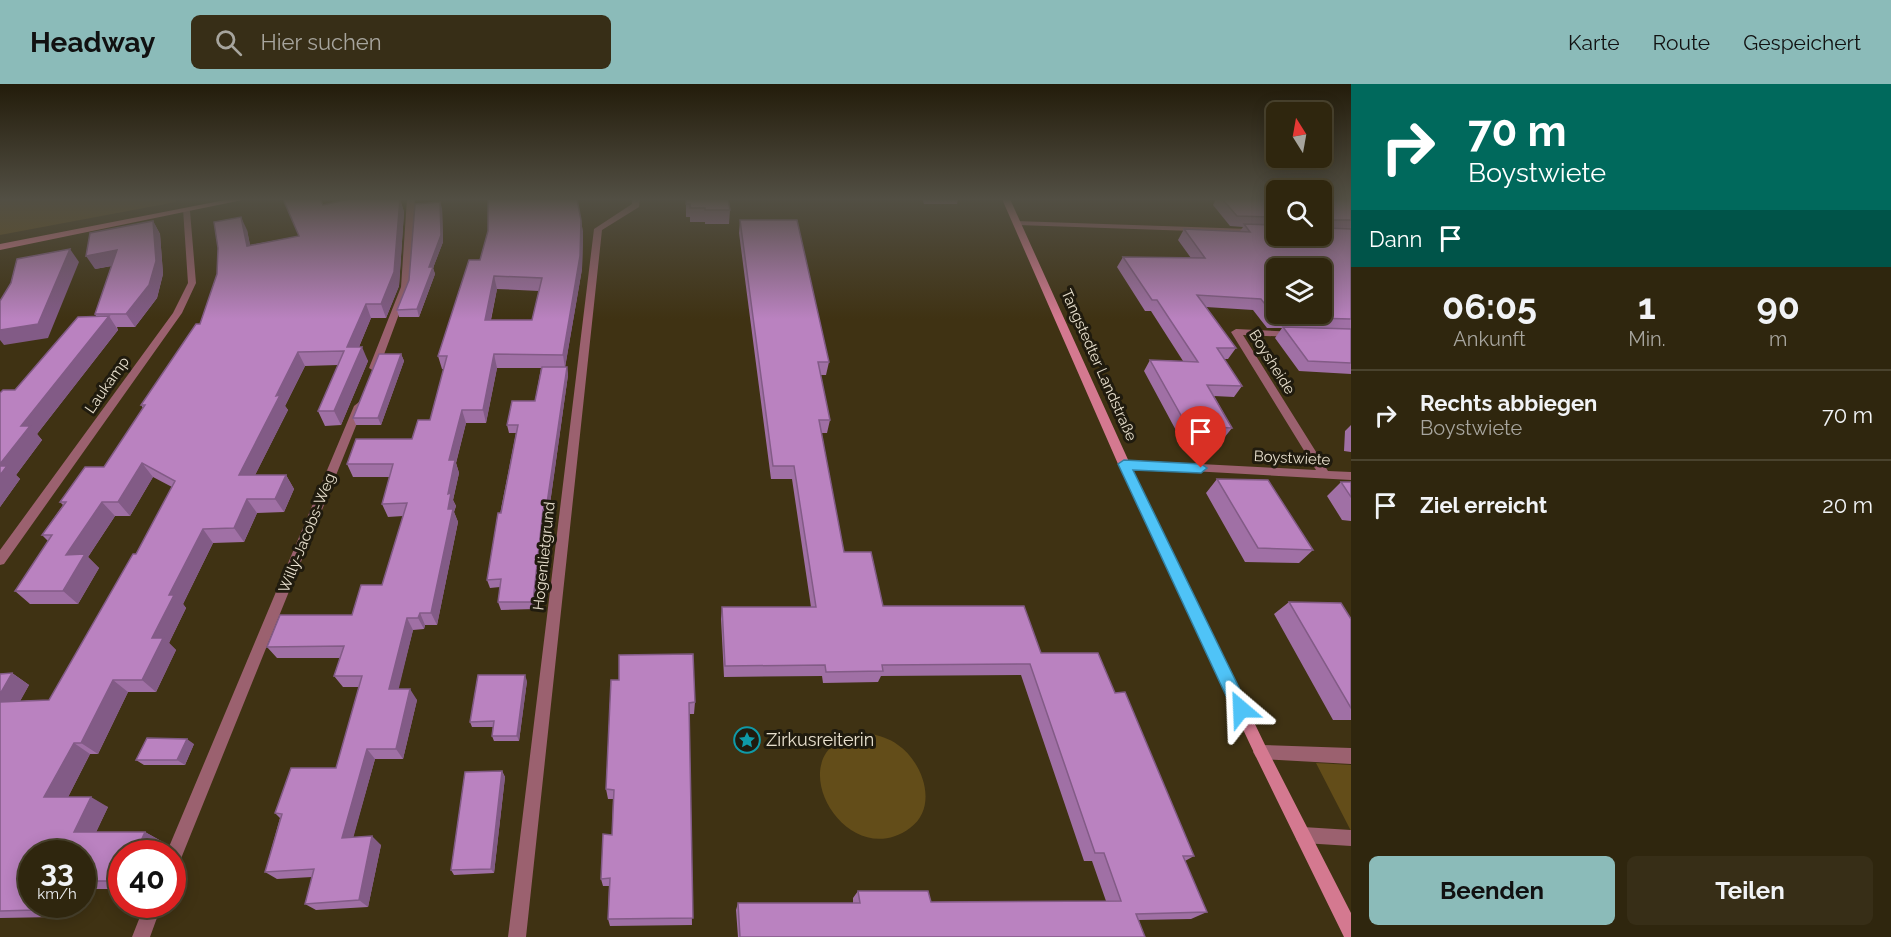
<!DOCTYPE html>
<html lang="de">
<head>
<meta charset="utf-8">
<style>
	:root { --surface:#2f260e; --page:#372e17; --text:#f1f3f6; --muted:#a7a59e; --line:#4a432e; --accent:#8bbbb9 }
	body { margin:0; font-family:Raleway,sans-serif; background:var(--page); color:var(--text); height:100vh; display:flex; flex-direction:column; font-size:22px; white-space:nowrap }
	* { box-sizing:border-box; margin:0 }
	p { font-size:20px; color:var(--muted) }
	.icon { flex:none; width:33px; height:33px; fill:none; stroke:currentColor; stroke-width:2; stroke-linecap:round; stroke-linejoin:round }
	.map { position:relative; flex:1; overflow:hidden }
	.side { display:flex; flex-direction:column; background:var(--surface); width:540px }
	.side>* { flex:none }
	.top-card { background:#00695c; color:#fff; overflow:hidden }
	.needle { width:39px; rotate:349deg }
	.fabs { position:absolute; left:1266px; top:18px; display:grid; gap:12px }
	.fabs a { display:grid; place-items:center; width:66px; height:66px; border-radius:9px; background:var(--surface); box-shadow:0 3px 15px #0003,0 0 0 2px var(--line); font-size:30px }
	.speed { position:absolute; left:18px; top:756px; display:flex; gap:12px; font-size:30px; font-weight:700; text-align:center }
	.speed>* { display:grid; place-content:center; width:78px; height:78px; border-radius:50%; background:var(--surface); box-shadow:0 3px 15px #0003,0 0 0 2px var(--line); line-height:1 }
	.speed small { font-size:15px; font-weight:400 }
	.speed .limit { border:9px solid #d22; background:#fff; color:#111 }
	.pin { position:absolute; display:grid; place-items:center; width:51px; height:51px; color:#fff; margin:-62px -26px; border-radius:50% 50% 50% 0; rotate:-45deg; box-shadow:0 0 6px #0007 }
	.pin .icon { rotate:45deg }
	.me { position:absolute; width:66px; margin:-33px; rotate:334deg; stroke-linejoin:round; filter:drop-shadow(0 0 4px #0008) }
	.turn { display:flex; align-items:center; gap:21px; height:126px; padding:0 18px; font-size:27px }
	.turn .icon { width:78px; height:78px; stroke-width:2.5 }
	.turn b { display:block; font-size:42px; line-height:51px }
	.then { display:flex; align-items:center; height:57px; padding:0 18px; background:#0003; gap:12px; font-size:22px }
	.eta { display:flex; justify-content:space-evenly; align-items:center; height:102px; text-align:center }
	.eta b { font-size:36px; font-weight:700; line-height:42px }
	.cta { display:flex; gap:12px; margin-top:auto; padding:12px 18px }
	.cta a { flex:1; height:69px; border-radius:9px; background:var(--accent); color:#111; font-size:24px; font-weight:700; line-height:69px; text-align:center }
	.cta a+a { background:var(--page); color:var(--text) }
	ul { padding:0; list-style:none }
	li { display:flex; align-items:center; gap:18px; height:90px; padding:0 18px; border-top:2px solid var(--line) }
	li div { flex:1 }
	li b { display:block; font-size:22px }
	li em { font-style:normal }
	header { display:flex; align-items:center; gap:36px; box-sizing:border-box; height:84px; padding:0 30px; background:var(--accent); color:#111 }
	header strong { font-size:28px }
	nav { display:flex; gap:33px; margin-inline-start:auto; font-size:21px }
	.search { width:420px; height:54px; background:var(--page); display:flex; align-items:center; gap:15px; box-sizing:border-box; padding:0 21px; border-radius:9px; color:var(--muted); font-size:22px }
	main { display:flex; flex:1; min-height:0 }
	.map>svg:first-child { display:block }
	.green { fill:#634d19 }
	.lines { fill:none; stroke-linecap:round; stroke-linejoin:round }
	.street { fill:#9b616f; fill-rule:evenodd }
	.secondary { fill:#d47990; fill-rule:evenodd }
	.wall { fill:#a070a5; fill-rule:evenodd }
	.shaded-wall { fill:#825b86 }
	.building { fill:#ba82c0; stroke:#825b86; stroke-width:1.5; fill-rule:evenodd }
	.route { fill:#4fc3f7; stroke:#337fa1; stroke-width:1.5 }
	.labels { text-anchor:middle; stroke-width:6; stroke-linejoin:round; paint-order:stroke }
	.street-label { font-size:15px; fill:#e8e0ce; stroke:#201b0e }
	.near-poi-label { font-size:18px; fill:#e8e0ce; stroke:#201b0e; text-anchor:start }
</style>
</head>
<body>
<header>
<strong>Headway</strong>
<div class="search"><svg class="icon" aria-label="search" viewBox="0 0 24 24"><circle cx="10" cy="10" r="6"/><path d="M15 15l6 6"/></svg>Hier suchen</div>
<nav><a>Karte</a><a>Route</a><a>Gespeichert</a></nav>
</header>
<main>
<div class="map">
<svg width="1351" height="853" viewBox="0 0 1351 853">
	<rect width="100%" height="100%" fill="#3f3213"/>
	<!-- green -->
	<path class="green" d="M0,115H176V118L0,151Z
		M869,649C879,652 889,654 898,661C923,678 939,723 910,744C842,794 769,655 869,649Z
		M1316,679L1351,681V747Z"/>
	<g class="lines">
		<!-- street -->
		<path class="street" d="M407,115H415L409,203L379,284L374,287L369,284L401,203Z
			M632,115H640L639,123L602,146L526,853H508L594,145L632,120Z
			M183,125L190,127L196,199L182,229L4,480L0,481V466L173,229L188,199Z
			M1015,137L1276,146V150L1018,141L1014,139Z
			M1236,245L1296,248L1298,250L1293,253L1243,251L1328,387L1351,388V396L1120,383L1118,380L1120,377L1124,376L1316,386L1231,248Z
			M359,318L364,322L178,782L172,784V770H166L354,322Z
			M1261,661L1351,664V680L1261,675L1256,673L1253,668L1256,663Z
			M1303,743L1351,746V762L1303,759L1297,757L1295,751L1297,745Z
			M145,820H162L150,853H132Z"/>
		<!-- secondary -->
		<path class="secondary" d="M230,115H247L0,166V160Z
			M1002,115H1010L1130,380L1266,663L1351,829V853H1344L1256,673L1118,380Z"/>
	</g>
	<!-- wall -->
	<path class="wall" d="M400,115L404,128L399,202L386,234H371L359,263L368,277L341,341L325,342L318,327L338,281L305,282L285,322L288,326L255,391H286L294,405L284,428L257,429L244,458L213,459L183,520L186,524L169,559L176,566L156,608H128L98,670H90L68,713L108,723L96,748H145L161,757L155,770H122V805H82V770H32V820H62L56,833L0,834V590L12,589L29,601L20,617L49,616L136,470L172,403L153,393L130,432H115L88,473L99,484L78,520H30L15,507L48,457L42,451L63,421L60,418L104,383L143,324L141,321L200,240L247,146L250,161L299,152L323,121Z
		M488,115L579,117H577L581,136L583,149L582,185L565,283H567L568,291L548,434H545L535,525L501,526L498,518L500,503L490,504L487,496L516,349H509L507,341L535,317L541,284H497L486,339H466L456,379L459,389L453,416L456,422L454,428L458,438L437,541H425L424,545L413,546L398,605L417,616L403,675H375L353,753L381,761L368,823L316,826L305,820L312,793L277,795L265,788L280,734L275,729L336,684L359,603H343L334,592L340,574H277L267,563L352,531L382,501L403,432L388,433L382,420L390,393H353L347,380L412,355L430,336L444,285H442L438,272L480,176L488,147ZM497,205L539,207L532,236H491Z
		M686,115H728L730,126L729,140H705V138H690V133H686Z
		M922,115H958L957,120H924Z
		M1216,115H1276V152L1322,115H1351V290L1299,287L1275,254L1282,244H1267L1253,226L1206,223L1236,264L1228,275H1224L1242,302L1234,313L1214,312L1232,344L1224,354L1179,352L1144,287L1150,276L1183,277L1151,227H1145L1117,183L1123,173L1191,174L1178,156L1184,145L1240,147L1243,143L1230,142L1213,121Z
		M442,124L443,158L433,184L435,190L419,233H399L397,226Z
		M740,136L829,278L826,291H820L830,336L827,349H821L844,468L883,522L1041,569L1115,609L1194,772L1185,777L1207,828L1191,835L1138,836L1145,853H738L736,826L738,819H853V814L858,807L931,818L1106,817L1092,777H1084L1021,591L881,592L878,598L823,599L822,592L724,593L721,535L722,523H811L792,395H771L739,149Z
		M153,137L160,150L163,190L157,214L135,243H117L118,246L37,350L42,356L16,391L20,395L0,423V309L15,306L96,232L95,230L112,182L95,185Z
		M401,270L404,277L381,341H356L353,334Z
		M1351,341V368L1344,367L1345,347Z
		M1217,395L1313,466L1299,479L1245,478L1206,409Z
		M1341,398H1351V437L1342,436L1327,412Z
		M1289,518L1351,535V636H1333L1274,530Z
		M611,596L695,618L694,630H689L692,841L610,842L608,835L609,802H603L601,795L612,751L613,715H608L606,705Z
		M527,597L519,657H494L492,652L493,643H472L470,638Z
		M194,660L185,681H144L136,676Z
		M502,687L505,693L494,789L454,791L451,786Z"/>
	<!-- shaded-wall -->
	<path class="shaded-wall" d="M400,115L404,128L399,202L386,234L381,220Z
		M440,118L442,124L443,158L433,184L435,190L419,233L417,225Z
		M241,133L247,146L253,176L247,162Z
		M581,136L583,149L582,185L565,284L563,271Z
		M153,137L160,150L163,190L157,214L135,243L126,230Z
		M70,165L79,178L48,254L4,261L0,256V246Z
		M117,166L126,179L95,185L86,172Z
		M494,192L497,205L488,249L485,236Z
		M366,220L371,234L353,277L347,263Z
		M109,232L118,246L37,350L42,356L16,391L20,395L0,423V380L21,342Z
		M362,263L368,277L341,341L334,327Z
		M298,268L305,282L285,322L288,326L248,405L239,391L276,312Z
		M401,270L404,277L381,341L378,334Z
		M494,270L497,284L486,339L483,326Z
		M567,283L568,291L548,434L546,426Z
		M462,326L466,339L456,379L459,389L453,416L456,422L454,428L458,438L437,541L431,529L448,425L449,376Z
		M142,379L153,393L130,432L118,418Z
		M286,391L294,405L284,428L275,415Z
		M247,415L257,429L244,458L234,444Z
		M102,418L115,432L88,473L99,484L78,520L63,507L66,471Z
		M543,426L545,434L535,525L533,518Z
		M203,445L213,459L183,520L186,524L169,559L176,566L156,608L142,596L152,554L169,511Z
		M420,529L425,541L424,545L418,534Z
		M407,534L413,546L396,616L389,605Z
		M12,589L29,601L13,630L0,621V610Z
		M525,591L527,597L519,657L517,652Z
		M113,596L128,608L98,670L81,659Z
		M410,605L417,616L403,675L396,665Z
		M187,655L194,660L185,681L177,676Z
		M74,659L90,670L63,723L44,713Z
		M367,665L375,675L351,762L342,754Z
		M502,687L505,693L494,789L491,785Z
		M91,713L108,723L92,757L74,748Z
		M145,748L161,757L155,770H135Z
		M372,752L381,761L368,823L359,816Z
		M38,820H62L56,833L35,826Z"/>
	<!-- building -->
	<path class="building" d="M283,115H320L323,121L350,115H400L394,188L381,220H366L347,263H362L334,327H318L344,267L298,268L276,312L280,311L239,391H286L275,415H247L234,444L203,445L169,511H174L152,554H163L142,596H113L81,659H74L44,713H91L74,748H145L135,770H122V797H82V770H32V820H38L35,826L0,827V618L49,616L133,470H136L175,397L142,379L118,418H102L66,471L85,470L63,507H15L52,451H42L66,418H60L85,383H104L145,321H141L196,240H200L217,190L218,164L214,138L241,133L247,162L299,152Z
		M488,115H577L581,136L580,172L563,271L494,270L483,326H462L449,376H455L448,410L451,409L448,425H453L431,529H420L418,534H407L389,605H410L396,665H367L342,754L372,752L359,816L305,820L314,785L265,788L282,730L275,729L291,684H336L362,592H334L344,562L267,563L280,531H352L361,501H382L407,419L382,420L393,380H347L356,355H412L418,336H430L447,272H438L469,176H480L488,147ZM494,192L542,194L532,236H485Z
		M686,115H728L730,126H705V124H690V120H686Z
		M1222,115H1276V133L1237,132Z
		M1322,115H1351V136H1328L1324,142L1326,144L1351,145V235L1275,233L1261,215L1197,211L1236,264H1217L1242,302L1207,301L1232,344L1187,342L1150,276L1198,278L1157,216H1152L1123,173L1205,174L1184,145L1250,148L1244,140L1276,141V152H1322ZM1276,184H1322V230H1276Z
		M440,118L441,151L429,183H433L417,225L397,226L409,196L415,120Z
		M740,136H797L829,278H818L830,336H819L844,468H871L883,522H1024L1041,569H1098L1115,609L1125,608L1194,772H1183L1207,828L1136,830L1145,853H740L738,819H860L858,807H928L931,818L1121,817L1104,769H1095L1030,580L882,581L883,587L826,588L825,581L725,582L722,523H816L794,382H773Z
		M153,137L156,177L149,201L126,230H95L117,166L86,172L90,149Z
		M70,165L38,240L0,246V217L11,199L17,175Z
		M109,232L21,342H30L0,380V309L3,306H15L78,233Z
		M1283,243L1351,245V279L1308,277Z
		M379,270H401L378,334H353Z
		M542,283H567L546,426H543L533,518H498L501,495L487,496L498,429H501L518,341H507L512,317H535Z
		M0,382H7L0,391Z
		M1217,395L1268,396L1313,466L1258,464Z
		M1341,398H1351V413Z
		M1289,518L1341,519L1351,535V624Z
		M693,570L695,618L689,619L693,834L608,835L610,794L601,795L603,750L612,751L614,706L606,705L611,596H619V571Z
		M12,589L0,610V590Z
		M478,591H525L517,652H492L494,637L470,638Z
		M147,654L187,655L177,676H136Z
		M502,687L491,785L451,786L465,688Z"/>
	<!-- sky -->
	<linearGradient id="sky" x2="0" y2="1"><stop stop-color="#231c0a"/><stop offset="0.49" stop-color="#524f44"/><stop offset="1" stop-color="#524f44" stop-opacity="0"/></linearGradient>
	<rect width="1351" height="235" fill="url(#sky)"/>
	<!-- route -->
	<path class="route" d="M1124,376L1201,380L1207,384L1201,389L1133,386L1247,620L1249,625L1247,631L1241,633L1235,631L1118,380Z"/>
	<!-- icons -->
	<defs>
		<g id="sight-ring" transform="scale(1.35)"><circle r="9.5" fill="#201b0e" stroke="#0f9aa8" stroke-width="1.5"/><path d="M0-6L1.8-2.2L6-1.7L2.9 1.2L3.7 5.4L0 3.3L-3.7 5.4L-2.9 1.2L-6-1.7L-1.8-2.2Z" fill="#0f9aa8"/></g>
	</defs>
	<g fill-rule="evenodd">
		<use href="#sight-ring" x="747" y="656"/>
	</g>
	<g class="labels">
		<!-- street labels -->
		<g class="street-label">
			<text transform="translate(1272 278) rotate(58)" y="5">Boysheide</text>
			<text transform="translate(1099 281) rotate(66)" y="5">Tangstedter Landstraße</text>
			<text transform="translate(107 301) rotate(-55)" y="5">Laukamp</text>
			<text transform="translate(1292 374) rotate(3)" y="5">Boystwiete</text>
			<text transform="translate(307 449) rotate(-68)" y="5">Willy-Jacobs-Weg</text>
			<text transform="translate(544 472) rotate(-84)" y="5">Hogenlietgrund</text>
		</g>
		<!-- near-poi labels -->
		<g class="near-poi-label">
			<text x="766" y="662">Zirkusreiterin</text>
		</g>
	</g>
</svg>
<div class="fabs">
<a><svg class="needle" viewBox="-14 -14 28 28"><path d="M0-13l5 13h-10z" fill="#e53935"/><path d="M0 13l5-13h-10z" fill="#a7a59e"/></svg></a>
<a><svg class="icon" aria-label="search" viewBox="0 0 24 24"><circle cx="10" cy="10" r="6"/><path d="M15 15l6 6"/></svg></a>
<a><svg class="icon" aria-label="layers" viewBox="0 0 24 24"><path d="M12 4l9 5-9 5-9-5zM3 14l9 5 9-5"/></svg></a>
</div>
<div class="speed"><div>33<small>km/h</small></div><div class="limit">40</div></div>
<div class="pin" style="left:1201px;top:384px;background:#d93025"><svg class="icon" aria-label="arrive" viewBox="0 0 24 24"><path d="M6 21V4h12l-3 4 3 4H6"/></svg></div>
<svg class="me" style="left:1241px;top:625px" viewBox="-20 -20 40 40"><path d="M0-17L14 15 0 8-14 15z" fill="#4fc3f7" stroke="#fff" stroke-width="4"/></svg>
</div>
<section class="side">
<div class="top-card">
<div class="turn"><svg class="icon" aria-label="right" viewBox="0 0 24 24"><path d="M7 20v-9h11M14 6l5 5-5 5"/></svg><div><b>70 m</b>Boystwiete</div></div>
<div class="then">Dann<svg class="icon" aria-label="arrive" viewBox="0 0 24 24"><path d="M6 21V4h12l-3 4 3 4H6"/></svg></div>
</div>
<div class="eta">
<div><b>06:05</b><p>Ankunft</p></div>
<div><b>1</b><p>Min.</p></div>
<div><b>90</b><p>m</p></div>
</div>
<ul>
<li><svg class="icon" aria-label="right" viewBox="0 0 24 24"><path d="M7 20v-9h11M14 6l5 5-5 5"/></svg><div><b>Rechts abbiegen</b><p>Boystwiete</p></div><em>70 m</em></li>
<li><svg class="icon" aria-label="arrive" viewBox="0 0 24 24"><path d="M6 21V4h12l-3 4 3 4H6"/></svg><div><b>Ziel erreicht</b></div><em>20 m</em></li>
</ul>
<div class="cta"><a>Beenden</a><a>Teilen</a></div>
</section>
</main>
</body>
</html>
